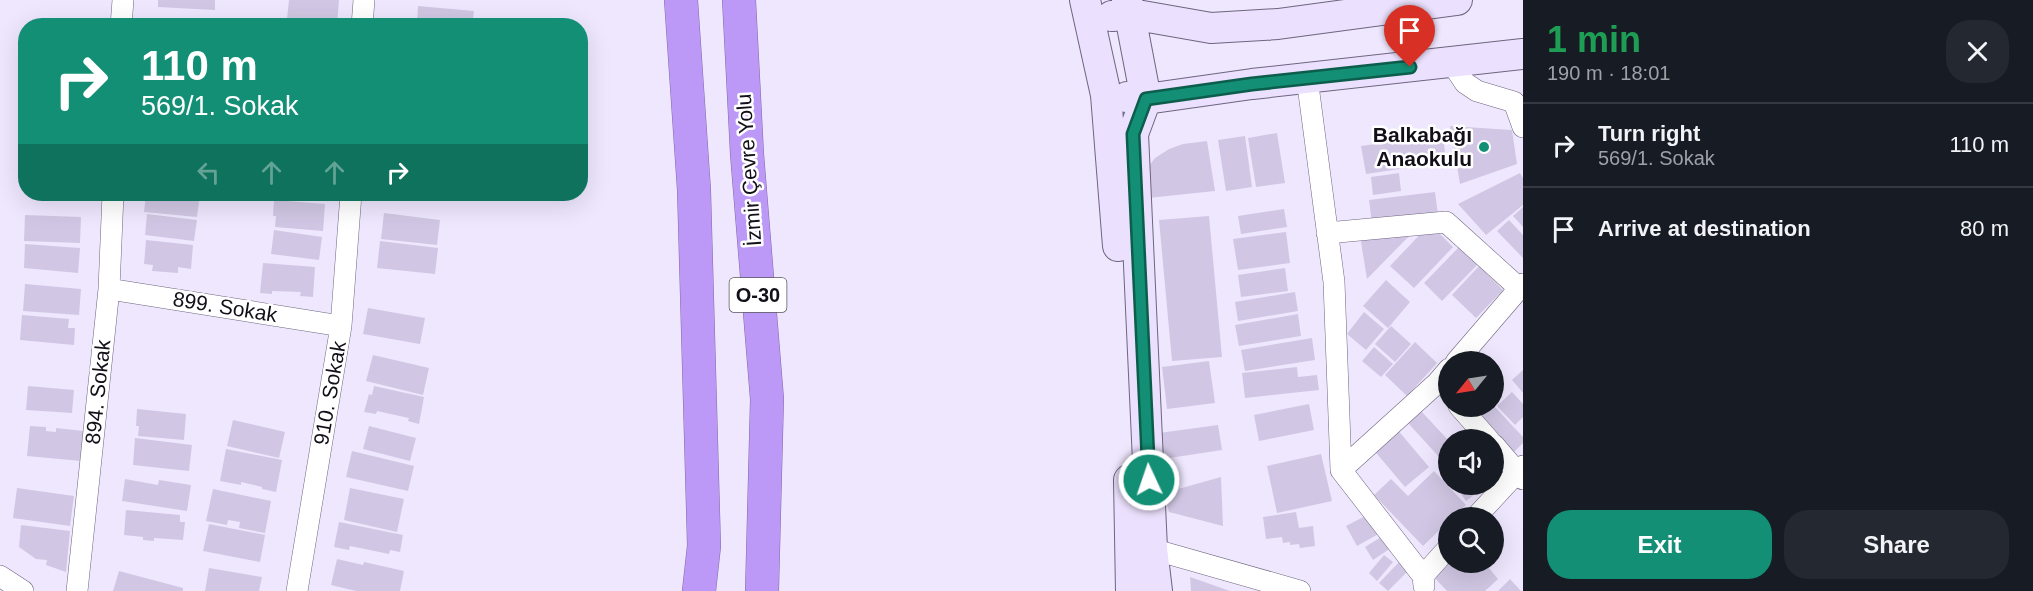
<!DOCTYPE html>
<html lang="en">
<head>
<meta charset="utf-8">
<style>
	:root { --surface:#171b24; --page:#242831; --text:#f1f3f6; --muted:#9ea1a6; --line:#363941; --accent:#138f75 }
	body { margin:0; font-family:Arial,sans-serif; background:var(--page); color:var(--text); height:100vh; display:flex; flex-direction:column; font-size:22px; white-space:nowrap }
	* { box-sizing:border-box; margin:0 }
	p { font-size:20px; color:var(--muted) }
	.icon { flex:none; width:33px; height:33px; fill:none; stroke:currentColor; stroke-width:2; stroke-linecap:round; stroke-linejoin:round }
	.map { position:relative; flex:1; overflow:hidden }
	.drawer { display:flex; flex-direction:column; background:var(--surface); width:510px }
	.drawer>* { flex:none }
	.hud { position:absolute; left:18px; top:18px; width:570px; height:183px; border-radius:24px; box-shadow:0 6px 24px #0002; background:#138f75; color:#fff; overflow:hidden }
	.needle { width:39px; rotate:240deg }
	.tools { position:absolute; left:1438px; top:351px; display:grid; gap:12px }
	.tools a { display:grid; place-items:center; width:66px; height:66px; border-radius:50%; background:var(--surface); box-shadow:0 6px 24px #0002; font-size:30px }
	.pin { position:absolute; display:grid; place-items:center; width:51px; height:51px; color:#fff; margin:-62px -26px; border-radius:50% 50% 50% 0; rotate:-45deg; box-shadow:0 0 6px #0007 }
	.pin .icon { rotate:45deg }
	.me { position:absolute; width:66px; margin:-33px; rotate:357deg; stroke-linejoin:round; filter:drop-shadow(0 0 4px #0008) }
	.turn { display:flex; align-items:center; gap:21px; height:126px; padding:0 24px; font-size:27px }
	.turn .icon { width:78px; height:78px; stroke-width:2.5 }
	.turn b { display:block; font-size:42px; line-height:51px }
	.lanes { display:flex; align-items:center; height:57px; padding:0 24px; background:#0003; justify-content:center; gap:30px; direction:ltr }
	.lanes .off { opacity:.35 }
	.round { display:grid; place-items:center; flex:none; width:63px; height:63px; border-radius:24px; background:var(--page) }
	.summary { display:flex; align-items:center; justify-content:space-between; height:102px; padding:0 24px }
	h1 { font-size:36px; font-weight:800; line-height:45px; color:#1e9e55 }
	.button { display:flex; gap:12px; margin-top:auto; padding:12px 24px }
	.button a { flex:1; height:69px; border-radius:24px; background:var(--accent); color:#fff; font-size:24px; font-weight:800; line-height:69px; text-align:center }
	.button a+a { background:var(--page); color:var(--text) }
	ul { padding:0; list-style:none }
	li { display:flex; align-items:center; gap:18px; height:84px; padding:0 24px; border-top:2px solid var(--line) }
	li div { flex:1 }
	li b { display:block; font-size:22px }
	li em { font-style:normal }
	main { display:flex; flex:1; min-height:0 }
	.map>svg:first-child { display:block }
	.building { fill:#d1c7e4 }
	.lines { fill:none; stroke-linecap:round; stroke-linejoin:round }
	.minor-casing { stroke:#6e657f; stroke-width:22 }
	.secondary-casing { stroke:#6e657f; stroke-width:32 }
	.motorway-casing { stroke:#8169a9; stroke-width:34 }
	.minor { stroke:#fff; stroke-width:21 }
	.secondary { stroke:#ebe0fd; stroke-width:30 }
	.motorway { stroke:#bd99f7; stroke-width:33 }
	.route-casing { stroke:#0c5d4c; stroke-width:15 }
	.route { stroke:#138f75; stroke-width:10 }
	.poi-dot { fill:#138f75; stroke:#fff; stroke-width:2 }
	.labels { text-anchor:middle; stroke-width:5; stroke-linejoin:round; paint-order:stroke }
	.shield { fill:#fff; stroke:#59575d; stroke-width:1.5 }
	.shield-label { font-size:20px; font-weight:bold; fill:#120f18 }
	.poi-label { font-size:21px; font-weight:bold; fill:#120f18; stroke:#fff; text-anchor:end }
	.street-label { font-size:21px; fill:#120f18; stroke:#fff }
</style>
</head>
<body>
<main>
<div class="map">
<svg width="1523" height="591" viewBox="0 0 1523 591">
	<rect width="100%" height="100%" fill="#efe7fe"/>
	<!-- building -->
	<path class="building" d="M158,0H215V10L158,7Z
		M289,0H339L337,24L287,19Z
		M418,6L474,11L472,26H417Z
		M284,22L308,24V26H284Z
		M1450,126L1512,130L1517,164L1460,184Z
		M1277,133L1285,183L1256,187L1248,138Z
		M1443,134L1446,162L1366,174L1361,146Z
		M1245,136L1252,187L1226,191L1218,140Z
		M1207,141L1215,191L1148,198L1145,171L1155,158L1169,149L1183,144Z
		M1399,173L1401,191L1373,195L1371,177Z
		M1520,173L1523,178V205L1486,235L1458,204Z
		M1435,192L1438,215L1372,223L1369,200Z
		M146,194H200L197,217L144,212Z
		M274,200L325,204L323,231L275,227L276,216H273Z
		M1523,207V227L1513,216Z
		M1284,209L1287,227L1241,234L1238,216Z
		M384,213L440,220L437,245L381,239Z
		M147,214L197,220L194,241L145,235Z
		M25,215L81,217L80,243L24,241Z
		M1209,216L1222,357L1172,361L1159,220Z
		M1509,220L1523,235V258L1497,231Z
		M1430,224L1453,247L1414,288L1390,266Z
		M274,230L322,237L319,260L271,254Z
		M1415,230L1367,279L1360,236Z
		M1286,232L1290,263L1238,270L1233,239Z
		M146,240L193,245L191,269L178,267V273L152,271L153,265L144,264Z
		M380,241L438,248L435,274L377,268Z
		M25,244L80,248L78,273L24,268Z
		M1460,246L1478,264L1442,301L1424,283Z
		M263,263L315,267L313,297L300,296L301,292L272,291V294L260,293Z
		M1479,266L1503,290L1476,318L1452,295Z
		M1285,268L1288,291L1241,297L1238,275Z
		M1386,280L1410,302L1388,328L1363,306Z
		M25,284L81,289L79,315L23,311Z
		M1295,292L1298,311L1238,321L1235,302Z
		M368,308L425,318L420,344L363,334Z
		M1364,312L1384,329L1366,350L1347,334Z
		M1298,314L1301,336L1239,346L1235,325Z
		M22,315L69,319L68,328H75L74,345L20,340Z
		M1391,326L1411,344L1395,362L1375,344Z
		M1312,338L1315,360L1245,371L1241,350Z
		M1415,342L1437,363L1407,396L1385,375Z
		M1374,347L1393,364L1381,377L1362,361Z
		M373,355L429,368L423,395L366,381Z
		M1209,361L1215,403L1167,409L1162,367Z
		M1297,367L1298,377L1317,375L1319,390L1245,398L1242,373Z
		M1523,370V393L1512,380Z
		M28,386L74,390L72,413L26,410Z
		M374,386L424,397L419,424L408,421L409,418L377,411L376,414L364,412L369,394L372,395Z
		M1512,392L1523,404V417L1515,425L1497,406Z
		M1309,404L1314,430L1259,441L1254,415Z
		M1490,406H1494L1523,437V443L1511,455L1477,419Z
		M137,409L186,414L184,440L138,436L139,426H136Z
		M1421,411L1449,441V449L1440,458L1408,423Z
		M233,420L285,432L279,458L227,446Z
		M1218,425L1222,450L1163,459L1159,433Z
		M30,426L46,427V431L56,432V428L84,431L81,461L27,456Z
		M369,426L416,438L410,461L363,449Z
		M1396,428L1429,467L1405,487L1372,448Z
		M135,438L192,445L189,471L133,465Z
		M226,449L282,460L276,492L262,489V487L241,482V485L220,481Z
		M352,451L414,466L408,491L346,477Z
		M1321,454L1332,501L1277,513L1267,466Z
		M1449,465V477L1443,469Z
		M1434,471L1466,505L1452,518H1449V521L1423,546L1374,495L1391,479L1408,496Z
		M1221,477L1223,526L1169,512L1164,493Z
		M125,479L158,485L159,480L191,485L187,511L122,501Z
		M1454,484H1488L1466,501Z
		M17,488L74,496L70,526L13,518Z
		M350,488L404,499L397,532L344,520Z
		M213,489L271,501L265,533L239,528L240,522L228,520L227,525L206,521Z
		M126,510L180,515V522H185L183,540L154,538V541L143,540V537L124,535Z
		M1296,512L1299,528L1313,526L1315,546L1300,548L1299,544L1290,545V542L1283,543L1282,537L1266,539L1263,517Z
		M1371,513L1382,532L1357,546L1346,526Z
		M339,522L403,535L400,552L390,550L389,554L350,546L349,550L334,547Z
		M209,524L265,535L260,562L203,551Z
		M21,525L70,531L66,572L46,565L47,560L36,559L19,547Z
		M1386,534L1394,546L1373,560L1365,547Z
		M1384,555L1393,562L1377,581L1369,573Z
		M337,559L363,565L364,562L404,571L400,591H356L331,585Z
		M1402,559L1411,568L1388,591L1379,583Z
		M1449,562H1484L1498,579L1485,591H1447L1429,572Z
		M209,568L262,577L259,591H205Z
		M119,571L183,588V591H113Z
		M1190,577L1230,591H1191Z
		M1510,579L1521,591H1498Z"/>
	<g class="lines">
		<!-- minor casing -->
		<g class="minor-casing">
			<path id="minor" d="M121,26L123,0
				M362,26L364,0
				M1451,62L1465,83L1477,91L1514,102L1523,127
				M1307,78L1334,282L1341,470
				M1327,233L1446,222L1519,288
				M109,289L341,326
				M1456,362L1523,284
				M1459,406L1489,440
				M1494,445L1523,479
				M1475,518L1523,466
				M1152,549L1300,591
				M0,576L23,591
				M1423,576L1449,547
				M1424,586L1423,576L1341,470L1437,383L1449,369
				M77,591L109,289L113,194
				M297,591L341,326L351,194"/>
		</g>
		<!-- secondary casing -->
		<g class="secondary-casing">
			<path id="secondary" d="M1085,0L1106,95L1118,246
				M1127,0L1146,99L1133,134L1152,549L1157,591
				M1112,16L1131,14L1211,28L1278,24L1457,0
				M1127,97L1146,99L1252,84L1523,54
				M1129,480L1131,591"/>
		</g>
		<!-- motorway casing -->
		<g class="motorway-casing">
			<path id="motorway" d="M681,0L694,190L704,546L699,591
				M739,0L747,154L767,399L762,591"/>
		</g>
		<!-- minor -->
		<use href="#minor" class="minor"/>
		<!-- secondary -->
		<use href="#secondary" class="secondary"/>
		<!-- motorway -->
		<use href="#motorway" class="motorway"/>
	</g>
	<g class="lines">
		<!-- route casing -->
		<g class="route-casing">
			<path id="route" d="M1149,480L1133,134L1146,99L1252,84L1410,67"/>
		</g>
		<!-- route -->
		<use href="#route" class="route"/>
	</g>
	<!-- markers -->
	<circle class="poi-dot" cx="1484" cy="147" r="6"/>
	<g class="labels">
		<!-- shield labels -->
		<rect class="shield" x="729.5" y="278" width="57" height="34" rx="4.5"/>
		<g class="shield-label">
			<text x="758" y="302">O-30</text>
		</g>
		<!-- poi labels -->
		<g class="poi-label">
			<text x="1472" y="142">Balkabağı<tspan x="1472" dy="24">Anaokulu</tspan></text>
		</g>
		<!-- street labels -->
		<g class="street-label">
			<text transform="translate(749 170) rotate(-94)" y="7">İzmir Çevre Yolu</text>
			<text transform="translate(225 307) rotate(9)" y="7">899. Sokak</text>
			<text transform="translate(98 392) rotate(-84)" y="7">894. Sokak</text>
			<text transform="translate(330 393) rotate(-80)" y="7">910. Sokak</text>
		</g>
	</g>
</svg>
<div class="tools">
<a><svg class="needle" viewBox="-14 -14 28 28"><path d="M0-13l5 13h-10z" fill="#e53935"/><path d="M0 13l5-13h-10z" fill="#9ea1a6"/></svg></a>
<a><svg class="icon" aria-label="sound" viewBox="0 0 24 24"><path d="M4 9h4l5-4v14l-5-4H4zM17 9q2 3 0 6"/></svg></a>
<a><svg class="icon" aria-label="search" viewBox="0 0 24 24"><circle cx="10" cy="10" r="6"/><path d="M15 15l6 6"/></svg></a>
</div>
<div class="pin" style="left:1410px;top:67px;background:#d93025"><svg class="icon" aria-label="arrive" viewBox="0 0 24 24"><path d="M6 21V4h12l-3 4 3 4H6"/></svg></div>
<svg class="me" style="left:1149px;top:480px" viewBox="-20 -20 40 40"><circle r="17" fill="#138f75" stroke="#fff" stroke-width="3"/><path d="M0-11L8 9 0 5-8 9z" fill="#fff"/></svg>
<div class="hud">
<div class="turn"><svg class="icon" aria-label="right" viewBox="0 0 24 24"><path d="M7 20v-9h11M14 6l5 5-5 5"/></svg><div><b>110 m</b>569/1. Sokak</div></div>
<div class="lanes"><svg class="icon off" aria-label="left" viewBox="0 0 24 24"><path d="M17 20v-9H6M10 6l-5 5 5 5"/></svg><svg class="icon off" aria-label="ahead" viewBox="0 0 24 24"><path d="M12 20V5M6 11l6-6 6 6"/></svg><svg class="icon off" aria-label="ahead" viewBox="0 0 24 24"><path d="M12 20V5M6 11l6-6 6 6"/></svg><svg class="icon" aria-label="right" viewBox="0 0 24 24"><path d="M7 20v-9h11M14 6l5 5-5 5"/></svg></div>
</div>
</div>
<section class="drawer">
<div class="summary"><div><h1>1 min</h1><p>190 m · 18:01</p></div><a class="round"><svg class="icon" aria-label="close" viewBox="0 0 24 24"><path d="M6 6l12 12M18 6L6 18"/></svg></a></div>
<ul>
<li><svg class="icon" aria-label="right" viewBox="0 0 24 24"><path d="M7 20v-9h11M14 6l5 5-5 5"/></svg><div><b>Turn right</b><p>569/1. Sokak</p></div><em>110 m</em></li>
<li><svg class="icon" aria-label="arrive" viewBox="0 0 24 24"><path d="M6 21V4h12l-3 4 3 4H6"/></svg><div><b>Arrive at destination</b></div><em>80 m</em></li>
</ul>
<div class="button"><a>Exit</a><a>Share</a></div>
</section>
</main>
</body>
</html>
